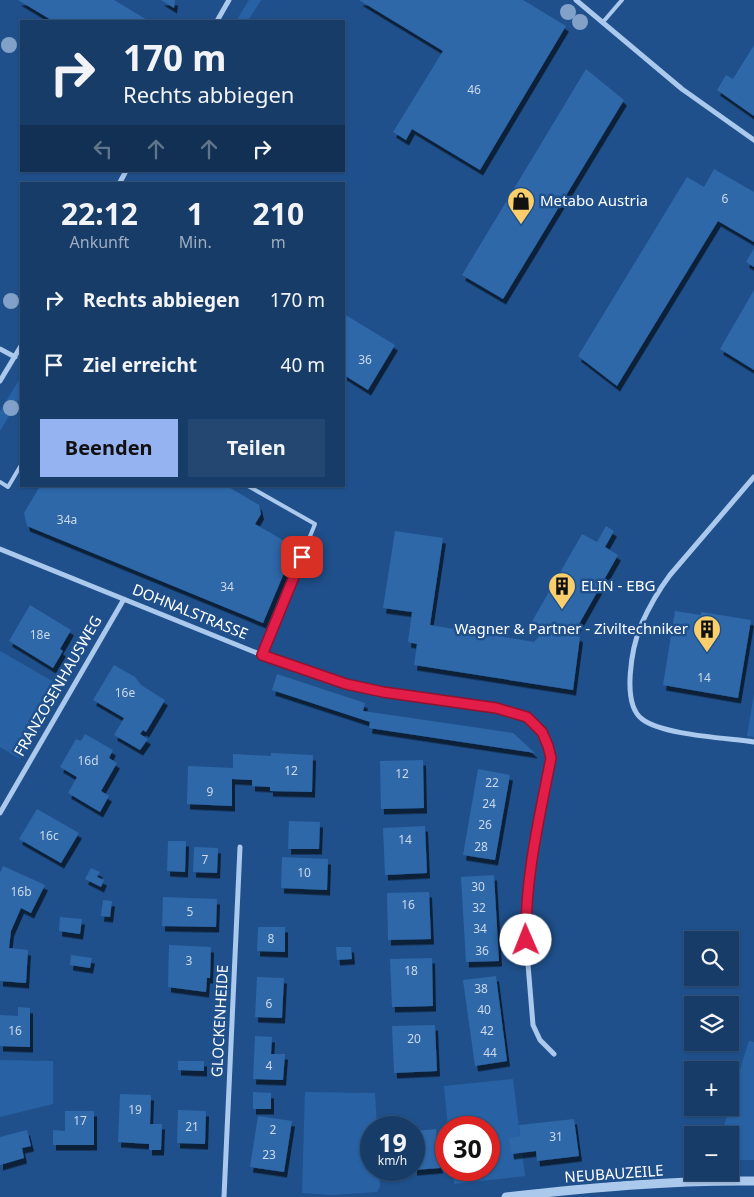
<!DOCTYPE html>
<html lang="de">
<head>
<meta charset="utf-8">
<style>
	:root { --surface:#173c68; --page:#244771; --text:#f1f3f6; --muted:#9eadc0; --line:#36567c; --accent:#95b2f1 }
	body { margin:0; font-family:"Noto Sans",sans-serif; background:var(--page); color:var(--text); height:100vh; display:flex; flex-direction:column; font-size:19px; white-space:nowrap }
	* { box-sizing:border-box; margin:0 }
	p { font-size:16px; color:var(--muted) }
	.icon { flex:none; width:28px; height:28px; fill:none; stroke:currentColor; stroke-width:2; stroke-linecap:round; stroke-linejoin:round }
	.map { position:relative; flex:1; overflow:hidden }
	.panel { position:absolute; left:20px; top:182px; width:325px; height:305px; display:flex; flex-direction:column; background:var(--surface); border-radius:0px; box-shadow:0 1px 4px #0004,0 0 0 1px var(--line) }
	.panel>* { flex:none }
	.top-card { position:absolute; left:20px; top:20px; width:325px; height:152px; border-radius:0px; box-shadow:0 1px 4px #0004,0 0 0 1px var(--line); background:#173c68; color:var(--text); overflow:hidden }
	.tools { position:absolute; left:684px; top:931px; display:grid; gap:10px }
	.tools a { display:grid; place-items:center; width:55px; height:55px; border-radius:0px; background:var(--surface); box-shadow:0 1px 4px #0004,0 0 0 1px var(--line); font-size:25px }
	.speed { position:absolute; left:360px; top:1116px; display:flex; gap:10px; font-size:25px; font-weight:700; text-align:center }
	.speed>* { display:grid; place-content:center; width:65px; height:65px; border-radius:50%; background:var(--surface); box-shadow:0 1px 4px #0004,0 0 0 1px var(--line); line-height:1 }
	.speed small { font-size:12px; font-weight:400 }
	.speed .limit { border:8px solid #d22; background:#fff; color:#111 }
	.pin { position:absolute; display:grid; place-items:center; width:42px; height:42px; color:#fff; margin:-21px; border-radius:10px; box-shadow:0 2px 8px #0006 }
	.me { position:absolute; width:55px; margin:-28px; rotate:359deg; stroke-linejoin:round; filter:drop-shadow(0 0 4px #0008) }
	.turn { display:flex; align-items:center; gap:18px; height:105px; padding:0 20px; font-size:22px }
	.turn .icon { width:65px; height:65px; stroke-width:2.5 }
	.turn b { display:block; font-size:35px; line-height:42px }
	.lanes { display:flex; align-items:center; height:48px; padding:0 20px; background:#0003; justify-content:center; gap:25px; direction:ltr }
	.lanes .off { opacity:.35 }
	.eta { display:flex; justify-content:space-evenly; align-items:center; height:85px; text-align:center }
	.eta b { font-size:30px; font-weight:700; line-height:35px }
	.button { display:flex; gap:10px; margin-top:auto; padding:10px 20px }
	.button a { flex:1; height:58px; border-radius:0px; background:var(--accent); color:#111; font-size:20px; font-weight:700; line-height:58px; text-align:center }
	.button a+a { background:var(--page); color:var(--text) }
	ul { padding:0; list-style:none }
	li { display:flex; align-items:center; gap:15px; height:65px; padding:0 20px }
	li div { flex:1 }
	li b { display:block; font-size:19px }
	li em { font-style:normal }
	.map>svg:first-child { display:block }
	.green { fill:#2862a4 }
	.building { fill:#2e67a9; filter:url(#shadow) }
	.lines { fill:none; stroke-linecap:round; stroke-linejoin:round }
	.service { stroke:#abc9ec; stroke-width:4 }
	.minor { stroke:#abc9ec; stroke-width:5 }
	.tertiary { stroke:#abc9ec; stroke-width:9 }
	.tree { fill:#81a1c8 }
	.route-casing { stroke:#92132f; stroke-width:12 }
	.route { stroke:#e11d48; stroke-width:9 }
	.labels { text-anchor:middle; stroke-width:5; stroke-linejoin:round; paint-order:stroke }
	.number-label { font-size:12px; fill:#cbd9ea }
	.poi-label { font-size:15px; fill:#fff; stroke:#1f508b; text-anchor:start }
	.street-label { font-size:15px; fill:#fff; stroke:#1f508b }
</style>
</head>
<body>
<div class="map">
<svg width="754" height="1197" viewBox="0 0 754 1197">
	<defs>
		<filter id="shadow"><feDropShadow dx="3" dy="5.5" stdDeviation="0" flood-color="#0009"/></filter>
	</defs>
	<rect width="100%" height="100%" fill="#1f508b"/>
	<!-- green -->
	<path class="green" d="M249,0H261L248,21H236Z
		M21,377V396L0,431V411Z
		M0,651L61,686L20,759L0,747Z
		M754,694V737L747,736Z
		M749,1041L754,1042V1160H730V1135H722L732,1094Z
		M0,1060L53,1061V1104L0,1117Z
		M513,1079L525,1176L454,1184L453,1170H489V1128L448,1127L444,1086Z
		M305,1092L375,1093L377,1127L371,1128V1170H379L380,1186L377,1192L332,1195L302,1193Z"/>
	<!-- building -->
	<path class="building" d="M18,0H114L149,21H53Z
		M161,0H175L174,8Z
		M359,0H523L566,26L480,170L412,129L406,140L393,132L443,51Z
		M754,45V116L717,90L726,75L733,79Z
		M586,69L624,100L503,299L462,275Z
		M714,169L754,192V242L718,221L617,386L578,356L687,177L704,187Z
		M754,248V267L746,262Z
		M754,290V370L720,349Z
		M344,314L395,345L368,390L344,375Z
		M40,486H227L259,505L261,514L255,524L295,547L263,623L27,526L24,513Z
		M606,526L614,531L605,547L618,555L574,633L580,637L573,690L414,665L417,644L408,642L412,612L383,608L395,531L443,538L430,625L534,642L543,632L530,625L582,534L597,542Z
		M30,605L71,630L60,649L63,651L53,668L9,641Z
		M675,611L701,615V612L751,620L738,698L663,685Z
		M114,665L135,677L141,685L165,700L146,732L143,730L140,734L148,739L140,750L114,735L124,718L93,700Z
		M277,674L365,703L363,711L513,733L535,753L369,728L370,722L272,690Z
		M85,734L113,750L109,758L117,763L101,791L109,796L100,812L68,793L77,777L60,767L76,739L81,741Z
		M271,753L313,755L312,792L270,791V787L252,786V780L232,779V806L187,804L188,766L233,768V754L271,756Z
		M423,760L424,808L381,809L380,761Z
		M478,769L510,775L495,860L463,855Z
		M37,809L79,833L61,863L19,839Z
		M289,821L320,822L319,849H288Z
		M425,826L427,873L385,875L383,828Z
		M168,841H186L185,872L167,871Z
		M194,847L218,848L217,873L193,872Z
		M282,857L328,859L327,890L281,888Z
		M3,866L45,885L31,913L21,908L11,931L9,948L28,950L26,983L0,981V873Z
		M91,868L100,872L97,877L104,880L101,887L85,879Z
		M494,875L499,961L466,962L461,877Z
		M429,892L431,939L388,940L387,893Z
		M163,897L217,899L216,927L162,926Z
		M103,900L112,901L110,917L101,916Z
		M60,917L82,919L80,934L59,931Z
		M258,927H285V952L257,951Z
		M169,945L211,947L210,978H207L206,992L168,987Z
		M336,947H351L352,959L337,960Z
		M71,955L92,958L90,968L70,965Z
		M432,958L433,1006L392,1007L390,959Z
		M496,976L507,1061L475,1066L463,980Z
		M257,977L284,978L282,1018L255,1017Z
		M18,1007L30,1008V1047L0,1046V1015L18,1016Z
		M435,1025L437,1071L394,1073L392,1026Z
		M255,1036L272,1037L271,1054H285L283,1080L253,1079Z
		M178,1061H204V1071L178,1070Z
		M253,1092L271,1093V1109H253Z
		M120,1094L151,1095L150,1124H162L161,1150H149V1144L118,1142Z
		M178,1110L206,1111L205,1144L177,1143Z
		M65,1111H94V1145H53V1130L65,1131Z
		M258,1116L292,1121L284,1172L250,1167Z
		M574,1119L579,1156L537,1161L536,1151L511,1154L509,1138L520,1136L519,1125Z
		M436,1129L440,1168L414,1170V1131Z
		M27,1130L31,1146L22,1148L24,1158L0,1165V1137Z"/>
	<g class="lines">
		<!-- service -->
		<path class="service" d="M603,22L622,0
			M0,482L8,487L21,465
			M248,486L315,524L262,655"/>
		<!-- minor -->
		<path class="minor" d="M576,0L682,89L754,140
			M217,21L229,0
			M119,184L126,171
			M0,349L15,357
			M0,381L21,346
			M754,477L670,575C658,591 649,607 641,625C632,647 621,703 642,719C662,735 727,738 754,742
			M0,549L262,655L346,684L383,692L496,708L527,717L542,732L548,746L551,758L535,836L525,909L526,940L533,1025L540,1040L554,1054
			M0,813L124,599
			M224,1197L240,847"/>
		<!-- tertiary -->
		<path class="tertiary" d="M506,1197C588,1188 671,1180 754,1181"/>
	</g>
	<!-- trees -->
	<g class="tree">
		<circle cx="568" cy="12" r="8"/>
		<circle cx="580" cy="22" r="8"/>
		<circle cx="9" cy="45" r="8"/>
		<circle cx="11" cy="301" r="8"/>
		<circle cx="11" cy="408" r="8"/>
	</g>
	<g class="lines">
		<!-- route casing -->
		<g class="route-casing">
			<path id="route" d="M302,557L262,655L346,684L383,692L496,708L527,717L542,732L548,746L551,758C539,819 525,878 526,940"/>
		</g>
		<!-- route -->
		<use href="#route" class="route"/>
	</g>
	<!-- icons -->
	<defs>
		<g id="shop-pin" transform="scale(1.4375)"><path d="M0 17L-7.5 6A9.5 9.5 0 1 1 7.5 6Z" fill="#facf6b" stroke="#1f508b"/><path d="M-5-2.5h2.3a2.7 3.5 0 0 1 5.4 0H5L5.5 6h-11ZM-1.5-2.5h3a1.5 2.3 0 0 0-3 0Z" fill="#111"/></g>
		<g id="building-pin" transform="scale(1.4375)"><path d="M0 17L-7.5 6A9.5 9.5 0 1 1 7.5 6Z" fill="#facf6b" stroke="#1f508b"/><path d="M-4-6H4V6H1V3H-1V6H-4ZM-2.5-4.3h1.7v1.8h-1.7ZM.8-4.3h1.7v1.8H.8ZM-2.5-1h1.7V.8h-1.7ZM.8-1h1.7V.8H.8Z" fill="#111"/></g>
	</defs>
	<g fill-rule="evenodd">
		<use href="#shop-pin" x="521" y="201"/>
		<use href="#building-pin" x="562" y="586"/>
		<use href="#building-pin" x="707" y="629"/>
	</g>
	<g class="labels">
		<!-- number labels -->
		<g class="number-label">
			<text x="474" y="94">46</text>
			<text x="725" y="203">6</text>
			<text x="365" y="364">36</text>
			<text x="67" y="524">34a</text>
			<text x="227" y="591">34</text>
			<text x="40" y="639">18e</text>
			<text x="704" y="682">14</text>
			<text x="125" y="697">16e</text>
			<text x="88" y="765">16d</text>
			<text x="291" y="775">12</text>
			<text x="402" y="778">12</text>
			<text x="492" y="787">22</text>
			<text x="210" y="796">9</text>
			<text x="489" y="808">24</text>
			<text x="485" y="829">26</text>
			<text x="49" y="840">16c</text>
			<text x="405" y="844">14</text>
			<text x="481" y="851">28</text>
			<text x="205" y="864">7</text>
			<text x="304" y="877">10</text>
			<text x="478" y="891">30</text>
			<text x="21" y="896">16b</text>
			<text x="408" y="909">16</text>
			<text x="479" y="912">32</text>
			<text x="190" y="916">5</text>
			<text x="480" y="933">34</text>
			<text x="271" y="943">8</text>
			<text x="482" y="955">36</text>
			<text x="189" y="965">3</text>
			<text x="411" y="975">18</text>
			<text x="481" y="993">38</text>
			<text x="269" y="1008">6</text>
			<text x="484" y="1014">40</text>
			<text x="15" y="1035">16</text>
			<text x="487" y="1035">42</text>
			<text x="414" y="1043">20</text>
			<text x="490" y="1057">44</text>
			<text x="269" y="1070">4</text>
			<text x="135" y="1114">19</text>
			<text x="80" y="1125">17</text>
			<text x="192" y="1131">21</text>
			<text x="273" y="1134">2</text>
			<text x="556" y="1141">31</text>
			<text x="269" y="1159">23</text>
		</g>
		<!-- poi labels -->
		<g class="poi-label">
			<text x="540" y="206">Metabo Austria</text>
			<text x="581" y="591">ELIN - EBG</text>
			<text x="688" y="634" text-anchor="end">Wagner &amp; Partner - Ziviltechniker</text>
		</g>
		<!-- street labels -->
		<g class="street-label">
			<text transform="translate(190 612) rotate(22)" y="5">DOHNALSTRASSE</text>
			<text transform="translate(58 686) rotate(-60)" y="5">FRANZOSENHAUSWEG</text>
			<text transform="translate(220 1021) rotate(-87)" y="5">GLOCKENHEIDE</text>
			<text transform="translate(614 1174) rotate(-4)" y="5">NEUBAUZEILE</text>
		</g>
	</g>
</svg>
<div class="tools">
<a><svg class="icon" aria-label="search" viewBox="0 0 24 24"><circle cx="10" cy="10" r="6"/><path d="M15 15l6 6"/></svg></a>
<a><svg class="icon" aria-label="layers" viewBox="0 0 24 24"><path d="M12 4l9 5-9 5-9-5zM3 14l9 5 9-5"/></svg></a>
<a>+</a>
<a>−</a>
</div>
<div class="speed"><div>19<small>km/h</small></div><div class="limit">30</div></div>
<div class="pin" style="left:302px;top:557px;background:#d93025"><svg class="icon" aria-label="arrive" viewBox="0 0 24 24"><path d="M6 21V4h12l-3 4 3 4H6"/></svg></div>
<svg class="me" style="left:526px;top:940px" viewBox="-20 -20 40 40"><circle r="19" fill="#fff"/><path d="M0-13L10 11 0 6-10 11z" fill="#e11d48"/></svg>
<div class="top-card">
<div class="turn"><svg class="icon" aria-label="right" viewBox="0 0 24 24"><path d="M7 20v-9h11M14 6l5 5-5 5"/></svg><div><b>170 m</b>Rechts abbiegen</div></div>
<div class="lanes"><svg class="icon off" aria-label="left" viewBox="0 0 24 24"><path d="M17 20v-9H6M10 6l-5 5 5 5"/></svg><svg class="icon off" aria-label="ahead" viewBox="0 0 24 24"><path d="M12 20V5M6 11l6-6 6 6"/></svg><svg class="icon off" aria-label="ahead" viewBox="0 0 24 24"><path d="M12 20V5M6 11l6-6 6 6"/></svg><svg class="icon" aria-label="right" viewBox="0 0 24 24"><path d="M7 20v-9h11M14 6l5 5-5 5"/></svg></div>
</div>
<section class="panel">
<div class="eta">
<div><b>22:12</b><p>Ankunft</p></div>
<div><b>1</b><p>Min.</p></div>
<div><b>210</b><p>m</p></div>
</div>
<ul>
<li><svg class="icon" aria-label="right" viewBox="0 0 24 24"><path d="M7 20v-9h11M14 6l5 5-5 5"/></svg><div><b>Rechts abbiegen</b></div><em>170 m</em></li>
<li><svg class="icon" aria-label="arrive" viewBox="0 0 24 24"><path d="M6 21V4h12l-3 4 3 4H6"/></svg><div><b>Ziel erreicht</b></div><em>40 m</em></li>
</ul>
<div class="button"><a>Beenden</a><a>Teilen</a></div>
</section>
</div>
</body>
</html>
